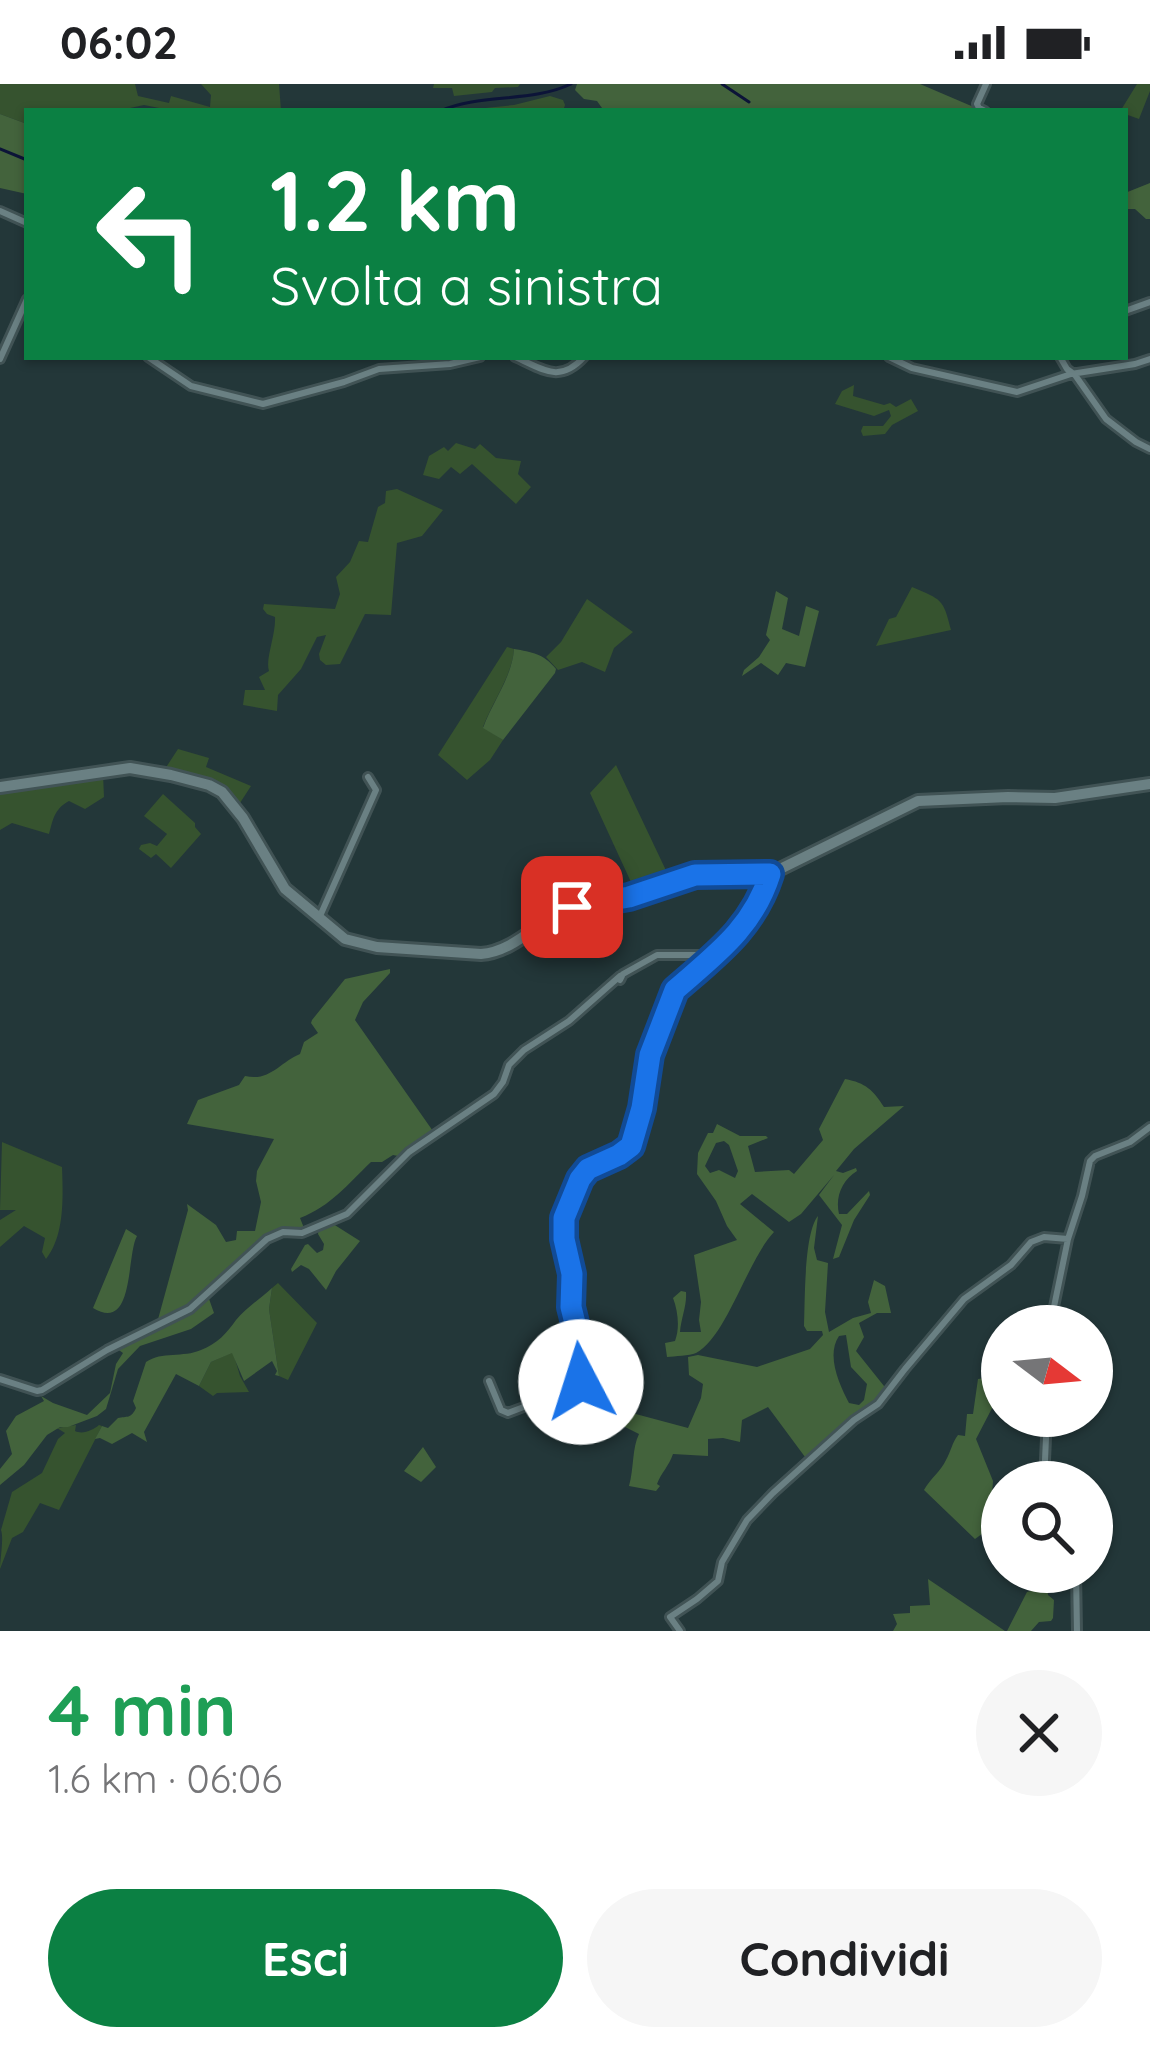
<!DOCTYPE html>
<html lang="it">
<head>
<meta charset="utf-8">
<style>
	:root { --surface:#fff; --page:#f6f6f6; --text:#202124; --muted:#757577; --accent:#0b8043 }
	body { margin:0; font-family:Quicksand,sans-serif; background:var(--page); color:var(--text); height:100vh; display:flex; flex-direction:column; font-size:45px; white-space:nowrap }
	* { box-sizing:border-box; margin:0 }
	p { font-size:39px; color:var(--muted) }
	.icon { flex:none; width:66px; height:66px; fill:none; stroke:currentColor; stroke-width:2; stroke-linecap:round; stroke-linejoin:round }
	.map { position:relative; height:1547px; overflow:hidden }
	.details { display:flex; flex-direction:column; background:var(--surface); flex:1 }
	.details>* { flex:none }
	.top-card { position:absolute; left:24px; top:24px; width:1104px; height:252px; border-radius:0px; box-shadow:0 3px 9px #0004; background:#0b8043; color:#fff; overflow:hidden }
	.needle { width:78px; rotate:106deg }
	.fabs { position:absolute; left:981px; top:1221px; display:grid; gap:24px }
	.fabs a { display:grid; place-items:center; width:132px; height:132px; border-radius:50%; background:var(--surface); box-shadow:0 3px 9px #0004; font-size:60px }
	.pin { position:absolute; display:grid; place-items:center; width:102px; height:102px; color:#fff; margin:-51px; border-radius:24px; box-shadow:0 6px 18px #0006 }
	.me { position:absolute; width:132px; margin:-66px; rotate:355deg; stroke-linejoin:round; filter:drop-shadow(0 0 9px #0008) }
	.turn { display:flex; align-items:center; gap:42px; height:252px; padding:0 48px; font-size:54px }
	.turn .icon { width:156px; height:156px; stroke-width:2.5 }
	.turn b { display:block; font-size:84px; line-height:102px }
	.round { display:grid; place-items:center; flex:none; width:126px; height:126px; border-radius:63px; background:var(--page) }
	.summary { display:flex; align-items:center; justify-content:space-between; height:204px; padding:0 48px }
	h1 { font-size:72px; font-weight:800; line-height:90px; color:#1e9e55 }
	.button { display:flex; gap:24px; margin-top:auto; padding:24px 48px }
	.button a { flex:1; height:138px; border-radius:72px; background:var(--accent); color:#fff; font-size:48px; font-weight:800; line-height:138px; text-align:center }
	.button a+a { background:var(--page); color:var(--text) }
	.status { display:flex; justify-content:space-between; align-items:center; height:84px; padding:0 60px; background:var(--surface); direction:ltr }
	.status svg { height:33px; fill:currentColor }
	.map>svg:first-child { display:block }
	.green { fill:#36532f }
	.forest { fill:#43633c; fill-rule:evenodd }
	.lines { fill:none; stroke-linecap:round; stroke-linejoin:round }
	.stream { stroke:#0c1438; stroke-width:3 }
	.minor-casing { stroke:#415355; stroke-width:12 }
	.secondary-casing { stroke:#415355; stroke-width:16 }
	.minor { stroke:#6a8083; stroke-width:6 }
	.secondary { stroke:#6a8083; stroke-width:10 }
	.route-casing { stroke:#114b97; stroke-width:30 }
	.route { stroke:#1a73e8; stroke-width:21 }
</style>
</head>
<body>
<div class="status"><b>06:02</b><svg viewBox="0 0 49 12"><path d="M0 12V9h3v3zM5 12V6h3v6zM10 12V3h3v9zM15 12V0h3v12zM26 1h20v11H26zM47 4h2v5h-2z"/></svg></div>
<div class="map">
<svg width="1150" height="1547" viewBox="0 0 1150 1547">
	<rect width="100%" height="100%" fill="#233739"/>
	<!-- green -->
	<path class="green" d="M0,0H135L138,12L169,19L171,12L210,23L211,11L201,0H279L281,27L231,24L239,27H164V25L144,21L116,27H27V40L0,30Z
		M434,0H520L518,3L495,4L492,8L454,12L452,4H433Z
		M1137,0H1150V7L1139,35L1125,30V27H1118L1121,26Z
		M550,12L563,16L565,21L563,27H456L514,21Z
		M854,301L853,312L884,321L890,319L896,323L911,315L918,327L892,341L885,350L863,352L861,347L863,342H883L891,332L889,326L874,332L835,320L842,307Z
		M456,359L475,365L480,360L496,374L521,377L518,390L531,403L516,420L472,380L460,390L451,383L439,395L423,391L429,372L444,363L448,367Z
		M397,405L443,426L422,452L397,459L391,531L365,530L340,580L326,581L320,576L319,570L326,551L317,553L301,585L278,611L277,627L243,621L245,606H265L259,593L269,587C265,575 276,551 275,533L267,530L263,525L264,520L335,525L340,510L336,493L350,478L359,457L368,458L378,423L385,419L386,407Z
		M912,503C942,516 943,514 951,546L876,562L889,535L896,533Z
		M587,515L633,548L614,564L605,588L582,578L558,586L546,573L561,558Z
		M507,563L514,565C512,592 493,617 483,643L503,656L490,676L467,696L438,671Z
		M178,665L209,674L206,683L251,702L238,722L227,709L163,688Z
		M616,681L671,797L636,809L590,709Z
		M103,690L104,713L85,725L69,717C54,725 53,736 49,750L12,739L0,746V705Z
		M163,710L195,739V743L201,750L171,784L156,770L151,774L139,765L141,761L150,759L157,762L167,750L144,732Z
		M2,1058L62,1083C63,1112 65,1151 46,1175L42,1168L45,1154L24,1142L0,1163V1136L16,1126H0Z
		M278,1199L317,1239L288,1296L279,1292L269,1225L272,1204Z
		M233,1268L240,1292L249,1308L217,1309L213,1312L199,1302L211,1278Z
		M76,1341L75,1347C83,1351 93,1346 99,1341L102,1342L59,1426L40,1419L23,1448L12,1454L0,1485C0,1475 4,1454 1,1446L12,1408L42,1389L58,1355L65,1349L57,1344Z"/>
	<!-- forest -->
	<path class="forest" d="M577,0H920L983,27H600L602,24L597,17L584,15L575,6Z
		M0,30L27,40V110L0,104Z
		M1150,99V135H1146L1135,125H1125V109Z
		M776,507L788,514L782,545L799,552L806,522L819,527L805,583L786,579L778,591L761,579L742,592L744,586L759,573L770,556L766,551Z
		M514,565C532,568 544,570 556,585L555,589L503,656L483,644C493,617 512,593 514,565Z
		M390,885V889L363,918L355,936L435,1050L403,1073L393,1071L382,1078H371C348,1100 331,1122 300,1134L306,1149C260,1149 239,1183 208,1212L214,1229L191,1245L140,1262L118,1285L106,1325L97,1332L68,1343H60L47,1351L24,1381L0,1401V1385L12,1370L6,1347L16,1332L44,1317L41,1312L53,1319L87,1331L110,1309L116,1280L123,1269L116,1264L157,1239L188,1126L187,1120L216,1141L226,1158L236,1156L237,1147H255L261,1118L256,1097L257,1087L274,1055L187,1040L198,1016L239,1001L245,992C270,998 280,978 300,970L304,958L318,949L311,939L312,936L345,895Z
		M845,995C866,999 873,1006 884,1023L904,1022L854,1065L836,1087L843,1089L856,1084L857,1087C842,1096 835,1113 839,1130H847L869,1107L870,1111L854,1136L839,1173L833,1175L842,1141L819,1111L834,1091L801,1130L789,1138L752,1110L740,1120L774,1148C748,1175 726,1254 696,1269C689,1272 675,1272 667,1273L665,1259L675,1257C680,1244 678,1227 673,1214L681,1207L686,1208C687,1222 681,1234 680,1248H701L699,1236L701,1218L694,1171L737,1156L727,1142L716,1117L697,1090L698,1069L708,1049H713L717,1040L740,1052H766L768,1054L748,1062L755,1088L789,1086L794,1090L823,1056L819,1045ZM724,1057L729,1061L738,1087L735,1094L719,1086L710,1089L705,1082L716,1059Z
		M818,1132L814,1164L817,1176L828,1179L825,1228L829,1248L853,1234L871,1229L868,1218L874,1196L885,1202L891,1229H877L859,1239L864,1253L856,1267L888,1307L875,1322L808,1377L768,1323L742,1336L740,1358L723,1354L708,1355V1372L673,1370C669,1382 661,1389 657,1400L660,1402L656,1407L629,1402C634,1384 632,1364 639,1350L619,1340L632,1329L688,1344L701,1314L703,1300L689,1291L688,1273L698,1271L757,1283L810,1265L823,1251L822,1247H807L804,1242C805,1216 804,1149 818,1132ZM846,1251L851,1283L867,1300L864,1316L859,1321L849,1319C839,1300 826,1271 839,1252Z
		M330,1138L360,1157L336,1187L326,1206L309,1185L301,1181L292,1188L291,1185L305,1161L308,1160L317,1169L323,1166L324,1160L318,1150L319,1143Z
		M126,1145L137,1152C126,1172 135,1249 93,1224Z
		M272,1204L269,1225L279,1292L275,1291L277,1287L272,1277L244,1297L232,1269L211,1278L199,1302L176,1290L144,1348L147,1358L132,1349L112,1360L100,1354L95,1355L102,1342L108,1344L118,1334C127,1332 131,1335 136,1324L133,1317L146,1278C162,1267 183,1274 201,1266C217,1260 227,1249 236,1236C246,1224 261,1214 272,1204Z
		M992,1293L1000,1295L1002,1305L976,1355L993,1397L990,1437L986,1447L975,1455L924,1406C930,1395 941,1387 946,1376C951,1367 952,1359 958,1351L965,1352L967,1330H973L978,1295Z
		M423,1363L436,1383L421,1398L404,1387Z
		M1039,1488L1046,1495L1048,1511L1054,1516L1053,1534L1051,1537L1039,1538L1031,1547H1007L1027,1508L1039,1505Z
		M928,1495L1005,1547H893L897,1540L893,1530L910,1529V1522L930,1521Z"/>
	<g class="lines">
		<!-- stream -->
		<path class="stream" d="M722,0L749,18
			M440,27C481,9 531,19 571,0
			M0,65L27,76"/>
		<!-- minor casing -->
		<g class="minor-casing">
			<path id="minor" d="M985,27L979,24L977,20L986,0
				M0,127L27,139
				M1125,227L1150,218
				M148,273L191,302L263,320L344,298L379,285L450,280L480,273
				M515,273C543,285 559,300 584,273
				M889,273L912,284L1017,308L1071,290L1135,280L1150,275
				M1060,273L1067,285L1075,291L1106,335L1136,358L1150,365
				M0,275L27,215
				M320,832L376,706L368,693
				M620,896L623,890L657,871H711
				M1050,1242L1068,1155
				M0,1295L37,1307L42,1306L107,1266L190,1225L267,1155L283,1148L302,1149L347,1130L409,1068L494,1010L503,998L509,981L524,966L569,937L620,892
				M489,1297L501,1326L508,1329L529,1321L576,1319L582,1288L578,1247L571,1223L572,1187L563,1150L565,1129L588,1085L619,1071L631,1062L642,1024L650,971L673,910L736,853L755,822L770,790
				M1044,1398L1047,1332
				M1076,1488L1077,1547
				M680,1547L670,1533L697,1515L718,1497L722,1478L747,1436L773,1409L854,1336L878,1320L905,1285L964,1215L1011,1181L1031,1158L1044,1153L1068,1155L1082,1112L1090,1077L1095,1072L1130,1058L1150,1043"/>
		</g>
		<!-- secondary casing -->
		<g class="secondary-casing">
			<path id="secondary" d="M0,703L130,684L171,691L209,701L222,708L243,734L285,805L345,855L377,863L481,870C520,867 544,828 581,820C596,817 612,817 628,814C652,808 674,795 699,791C724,786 749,795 774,788L918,717L1008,713L1055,714L1150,700"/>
		</g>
		<!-- minor -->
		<use href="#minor" class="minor"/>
		<!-- secondary -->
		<use href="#secondary" class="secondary"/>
	</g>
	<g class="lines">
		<!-- route casing -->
		<g class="route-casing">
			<path id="route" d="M572,823L629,813L695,791L770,790C753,844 715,871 675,906L650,971L642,1024L631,1062L619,1071L588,1085L580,1095L564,1134V1155L572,1190L571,1223L578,1251L581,1298"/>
		</g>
		<!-- route -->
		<use href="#route" class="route"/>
	</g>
</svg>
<div class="fabs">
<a><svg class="needle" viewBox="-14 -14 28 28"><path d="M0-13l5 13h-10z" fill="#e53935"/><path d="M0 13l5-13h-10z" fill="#757577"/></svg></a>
<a><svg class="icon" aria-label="search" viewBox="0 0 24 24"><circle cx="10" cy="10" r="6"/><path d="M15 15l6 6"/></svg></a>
</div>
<div class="pin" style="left:572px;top:823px;background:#d93025"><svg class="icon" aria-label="arrive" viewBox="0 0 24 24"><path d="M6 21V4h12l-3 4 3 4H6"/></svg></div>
<svg class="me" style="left:581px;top:1298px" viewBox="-20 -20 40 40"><circle r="19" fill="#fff"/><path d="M0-13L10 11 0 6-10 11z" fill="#1a73e8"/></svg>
<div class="top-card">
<div class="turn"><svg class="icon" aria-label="left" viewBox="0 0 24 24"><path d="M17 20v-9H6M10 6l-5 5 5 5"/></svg><div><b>1.2 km</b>Svolta a sinistra</div></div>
</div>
</div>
<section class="details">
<div class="summary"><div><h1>4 min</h1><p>1.6 km · 06:06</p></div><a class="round"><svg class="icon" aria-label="close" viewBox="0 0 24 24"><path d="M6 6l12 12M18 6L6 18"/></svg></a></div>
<div class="button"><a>Esci</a><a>Condividi</a></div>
</section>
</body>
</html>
